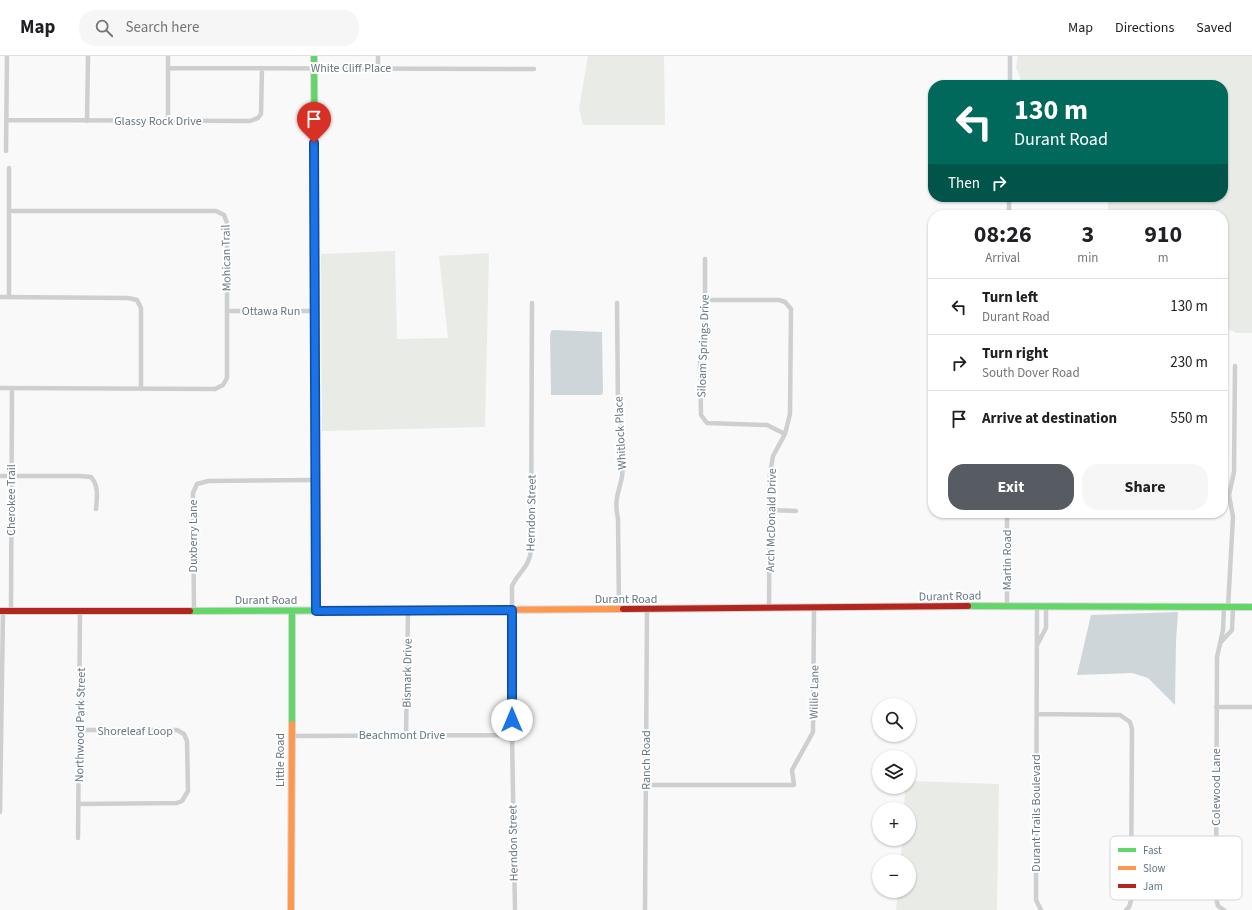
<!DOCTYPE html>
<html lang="en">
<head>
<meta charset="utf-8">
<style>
	:root { --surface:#fff; --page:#f6f6f6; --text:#202124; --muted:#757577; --line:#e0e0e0; --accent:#565c61 }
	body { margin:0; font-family:"Source Sans 3",sans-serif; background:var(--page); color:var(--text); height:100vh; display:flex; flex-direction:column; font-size:15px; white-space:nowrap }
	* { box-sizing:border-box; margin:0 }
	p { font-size:13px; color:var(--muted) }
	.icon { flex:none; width:22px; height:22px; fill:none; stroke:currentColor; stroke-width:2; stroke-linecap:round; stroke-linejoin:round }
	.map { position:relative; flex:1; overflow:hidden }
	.panel { position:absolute; left:928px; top:154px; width:300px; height:308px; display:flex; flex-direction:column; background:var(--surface); border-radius:16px; box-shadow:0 1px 3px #0004 }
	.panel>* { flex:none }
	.hud { position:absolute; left:928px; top:24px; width:300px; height:122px; border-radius:16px; box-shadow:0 1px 3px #0004; background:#00695c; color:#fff; overflow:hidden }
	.tools { position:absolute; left:872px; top:642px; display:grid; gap:8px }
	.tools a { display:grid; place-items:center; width:44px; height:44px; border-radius:50%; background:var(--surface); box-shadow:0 1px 3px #0004; font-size:20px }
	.pin { position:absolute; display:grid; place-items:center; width:34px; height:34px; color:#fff; margin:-41px -17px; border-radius:50% 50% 50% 0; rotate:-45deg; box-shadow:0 0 4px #0007 }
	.pin .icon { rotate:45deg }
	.me { position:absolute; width:44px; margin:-22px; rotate:0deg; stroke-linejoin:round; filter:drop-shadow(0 0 3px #0008) }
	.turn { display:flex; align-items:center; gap:14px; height:84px; padding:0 20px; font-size:18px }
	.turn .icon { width:52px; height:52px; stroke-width:2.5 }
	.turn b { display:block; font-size:28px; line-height:34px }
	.then { display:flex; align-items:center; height:38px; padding:0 20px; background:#0003; gap:8px; font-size:15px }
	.eta { display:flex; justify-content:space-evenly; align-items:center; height:68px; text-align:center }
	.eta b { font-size:24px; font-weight:700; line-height:28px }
	.primary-button { display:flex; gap:8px; margin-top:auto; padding:8px 20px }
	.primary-button a { flex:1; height:46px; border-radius:16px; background:var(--accent); color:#fff; font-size:16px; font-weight:700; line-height:46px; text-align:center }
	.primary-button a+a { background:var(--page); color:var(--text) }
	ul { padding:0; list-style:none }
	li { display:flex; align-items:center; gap:12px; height:56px; padding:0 20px; border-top:1px solid var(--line) }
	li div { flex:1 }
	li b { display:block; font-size:15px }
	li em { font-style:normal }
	header { display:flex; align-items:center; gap:24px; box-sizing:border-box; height:56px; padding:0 20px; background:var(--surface); border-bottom:1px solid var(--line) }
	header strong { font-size:19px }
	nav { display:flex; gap:22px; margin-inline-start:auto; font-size:14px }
	.search { width:280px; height:36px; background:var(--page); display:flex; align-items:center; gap:10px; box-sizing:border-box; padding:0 14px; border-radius:16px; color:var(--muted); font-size:15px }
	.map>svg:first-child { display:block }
	.green { fill:#e8ebe6 }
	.water { fill:#ced6d9 }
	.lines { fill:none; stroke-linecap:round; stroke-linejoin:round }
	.fast-casing { stroke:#d5d6d7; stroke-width:8 }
	.slow-casing { stroke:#d5d6d7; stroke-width:8 }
	.jam-casing { stroke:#d5d6d7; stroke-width:8 }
	.street { stroke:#cecfd0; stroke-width:4.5 }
	.fast { stroke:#63d668; stroke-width:6 }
	.slow { stroke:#ff974d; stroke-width:6 }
	.jam { stroke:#b3261e; stroke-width:6 }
	.route-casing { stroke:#114b97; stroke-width:10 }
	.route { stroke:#1a73e8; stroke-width:7 }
	.labels { text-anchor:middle; stroke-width:4; stroke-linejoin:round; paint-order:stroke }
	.street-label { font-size:12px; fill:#657683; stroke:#fff }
	.key { fill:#fff; stroke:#d1d6da; stroke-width:1 }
	.key-label { font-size:11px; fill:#657683 }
</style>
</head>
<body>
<header>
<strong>Map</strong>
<div class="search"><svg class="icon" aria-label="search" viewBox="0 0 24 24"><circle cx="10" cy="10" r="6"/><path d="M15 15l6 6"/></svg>Search here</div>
<nav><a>Map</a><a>Directions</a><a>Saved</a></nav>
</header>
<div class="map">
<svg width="1252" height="854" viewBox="0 0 1252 854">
	<rect width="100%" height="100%" fill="#f9f9f9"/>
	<!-- green -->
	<path class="green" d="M588,0H664L665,69H583L579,53Z
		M1018,0H1252V277H1237L1223,271V159H1108V141H1223V29H1023L1016,11Z
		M395,195L397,283L448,282L439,200L489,197L485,371L322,375L321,198Z
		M909,725L999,728L997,854H896L898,835H909V805H900L903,783H909V753H904L905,731H909Z"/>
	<!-- water -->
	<path class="water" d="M553,274L602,276L603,337L601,339H551L550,280L551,275Z
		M1178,556L1176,585L1175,649L1148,622L1132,617L1077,619L1091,559Z"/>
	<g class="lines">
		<!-- fast casing -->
		<g class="fast-casing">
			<path id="fast" d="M314,0L315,172
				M968,550L1252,551
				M190,555L470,554
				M292,668V555"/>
		</g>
		<!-- slow casing -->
		<g class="slow-casing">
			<path id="slow" d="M315,172L316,555
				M470,554L623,553
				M291,854L292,668"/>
		</g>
		<!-- jam casing -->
		<g class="jam-casing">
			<path id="jam" d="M623,553L968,550
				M0,555H190"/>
		</g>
		<!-- street -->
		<path class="street" d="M1010,0V29
			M168,12L534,13
			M378,12V0
			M7,64L250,65L258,62L261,58L262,12
			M87,65L88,0
			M168,65V0
			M6,95L7,0
			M1009,159V141
			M705,203V269L700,306L701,359L707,367L767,369L785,378
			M0,241L128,242L137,244L141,252V333
			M9,241V112
			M705,244H779L785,246L791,253L790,358L785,378L773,400L770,418L769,553
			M617,247L618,350C621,364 624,406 622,421C618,439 614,443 618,463L619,554
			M227,255H315
			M0,332L215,333L223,329L227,322V167L224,159L216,155H9
			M0,420H80L91,421C99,430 97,441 96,453
			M770,454L796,455
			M1007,550V457
			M1037,550L1036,844L1041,854
			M1224,551L1223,574L1217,601L1216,842L1218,850L1224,854
			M1228,551L1233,461L1229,439L1234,416L1235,310
			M11,555L12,332
			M194,555L193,437L197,428L208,425L315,424
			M1221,586L1232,574L1233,551
			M1037,589L1046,572V550
			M1216,651H1252
			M1037,658L1120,659L1130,666L1132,673L1131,845L1129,851L1126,854
			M406,678L408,555
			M292,680L512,679
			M646,729H794L792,714L813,676L814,553
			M79,748L177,747L182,745L188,735L187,685L184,678L177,674H80
			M0,756L3,555
			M78,782L80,555
			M515,853L512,679V530C518,517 530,510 531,494L532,247
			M645,854L647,554"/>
		<!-- fast -->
		<use href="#fast" class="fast"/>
		<!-- slow -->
		<use href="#slow" class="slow"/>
		<!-- jam -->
		<use href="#jam" class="jam"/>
	</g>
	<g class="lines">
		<!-- route casing -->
		<g class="route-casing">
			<path id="route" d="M314,87L316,555L512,554V664"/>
		</g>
		<!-- route -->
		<use href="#route" class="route"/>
	</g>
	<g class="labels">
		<!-- street labels -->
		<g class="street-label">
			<text x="351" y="16">White Cliff Place</text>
			<text x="158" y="69">Glassy Rock Drive</text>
			<text transform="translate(226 202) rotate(-91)" y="4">Mohican Trail</text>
			<text x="271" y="259">Ottawa Run</text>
			<text transform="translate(703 290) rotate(-88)" y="4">Siloam Springs Drive</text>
			<text transform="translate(620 377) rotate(-93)" y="4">Whitlock Place</text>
			<text transform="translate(11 444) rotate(-90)" y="4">Cherokee Trail</text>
			<text transform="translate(531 457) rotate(-89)" y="4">Herndon Street</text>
			<text transform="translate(771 464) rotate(-89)" y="4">Arch McDonald Drive</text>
			<text transform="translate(193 480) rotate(-90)" y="4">Duxberry Lane</text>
			<text transform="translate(1007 504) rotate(-90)" y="4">Martin Road</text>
			<text transform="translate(950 540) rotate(-1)" y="4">Durant Road</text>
			<text x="626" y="547">Durant Road</text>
			<text x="266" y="548">Durant Road</text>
			<text transform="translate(407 617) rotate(-89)" y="4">Bismark Drive</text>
			<text transform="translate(814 636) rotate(-89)" y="4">Willie Lane</text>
			<text transform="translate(80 669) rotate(-89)" y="4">Northwood Park Street</text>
			<text x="135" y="679">Shoreleaf Loop</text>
			<text x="402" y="683">Beachmont Drive</text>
			<text transform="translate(280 704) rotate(-90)" y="4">Little Road</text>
			<text transform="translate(646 704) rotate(-90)" y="4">Ranch Road</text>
			<text transform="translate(1216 731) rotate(-90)" y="4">Colewood Lane</text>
			<text transform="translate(1036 757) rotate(-90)" y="4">Durant Trails Boulevard</text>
			<text transform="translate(513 787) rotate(-91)" y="4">Herndon Street</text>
		</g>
	</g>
	<!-- legend -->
	<rect x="1110" y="780" width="132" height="64" rx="6" class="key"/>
	<rect x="1118" y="792" width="18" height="4" fill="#63d668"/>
	<rect x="1118" y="810" width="18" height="4" fill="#ff974d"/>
	<rect x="1118" y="828" width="18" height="4" fill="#b3261e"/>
	<g class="key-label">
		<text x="1143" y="798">Fast</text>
		<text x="1143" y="816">Slow</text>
		<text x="1143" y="834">Jam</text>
	</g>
</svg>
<div class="tools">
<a><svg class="icon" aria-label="search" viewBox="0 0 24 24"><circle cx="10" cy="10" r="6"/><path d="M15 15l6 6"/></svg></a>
<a><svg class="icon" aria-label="layers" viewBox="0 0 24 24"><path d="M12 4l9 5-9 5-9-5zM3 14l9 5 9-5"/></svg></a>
<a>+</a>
<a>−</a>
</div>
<div class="pin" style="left:314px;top:87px;background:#d93025"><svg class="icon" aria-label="arrive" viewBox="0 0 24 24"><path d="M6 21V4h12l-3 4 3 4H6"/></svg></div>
<svg class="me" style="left:512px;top:664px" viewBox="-20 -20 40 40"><circle r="19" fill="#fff"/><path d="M0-13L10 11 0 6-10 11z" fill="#1a73e8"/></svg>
<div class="hud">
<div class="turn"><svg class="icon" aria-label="left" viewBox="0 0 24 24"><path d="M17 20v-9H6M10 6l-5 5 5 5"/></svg><div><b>130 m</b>Durant Road</div></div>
<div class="then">Then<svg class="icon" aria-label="right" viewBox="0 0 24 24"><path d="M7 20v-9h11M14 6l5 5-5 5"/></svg></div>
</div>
<section class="panel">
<div class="eta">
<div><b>08:26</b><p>Arrival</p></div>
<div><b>3</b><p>min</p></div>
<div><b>910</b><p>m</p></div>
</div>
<ul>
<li><svg class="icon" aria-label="left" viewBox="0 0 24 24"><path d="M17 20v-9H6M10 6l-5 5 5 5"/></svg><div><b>Turn left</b><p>Durant Road</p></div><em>130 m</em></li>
<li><svg class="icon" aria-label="right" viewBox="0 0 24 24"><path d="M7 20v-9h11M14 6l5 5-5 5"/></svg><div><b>Turn right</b><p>South Dover Road</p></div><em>230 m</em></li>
<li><svg class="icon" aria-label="arrive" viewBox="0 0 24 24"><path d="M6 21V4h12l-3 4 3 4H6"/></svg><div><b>Arrive at destination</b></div><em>550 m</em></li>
</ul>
<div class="primary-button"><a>Exit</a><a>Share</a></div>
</section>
</div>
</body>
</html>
